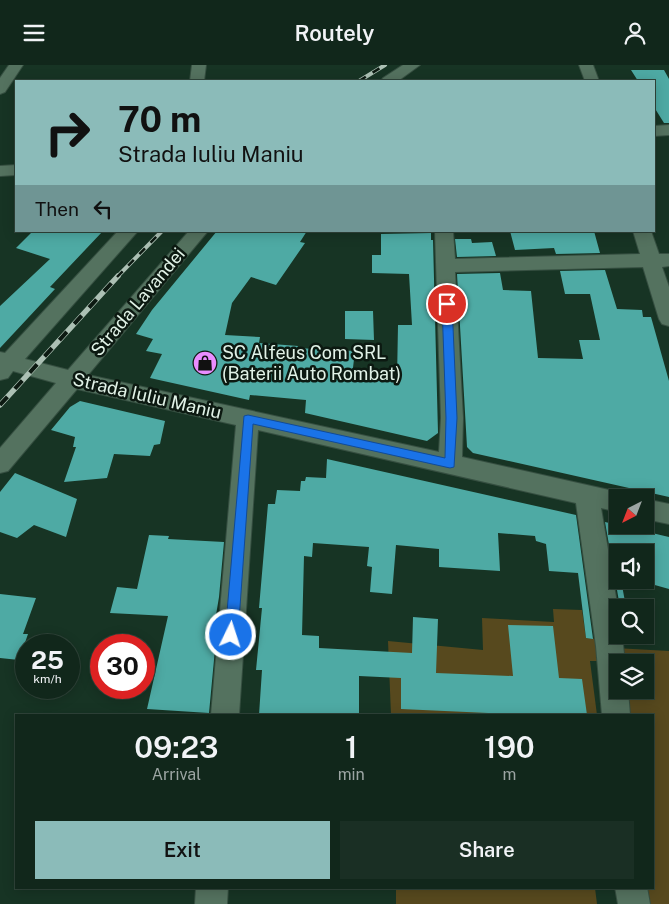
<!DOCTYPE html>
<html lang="en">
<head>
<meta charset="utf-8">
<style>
	:root { --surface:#11271b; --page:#1a2f24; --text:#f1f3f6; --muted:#9ca5a3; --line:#30443a; --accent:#8bbbb9 }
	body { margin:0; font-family:"Public Sans",sans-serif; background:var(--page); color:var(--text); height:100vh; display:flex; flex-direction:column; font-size:19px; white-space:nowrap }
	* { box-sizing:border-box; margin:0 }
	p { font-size:16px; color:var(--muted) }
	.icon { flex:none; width:28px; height:28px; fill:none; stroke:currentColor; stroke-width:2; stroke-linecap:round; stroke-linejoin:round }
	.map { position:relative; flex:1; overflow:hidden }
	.drawer { position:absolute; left:15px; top:649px; width:639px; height:175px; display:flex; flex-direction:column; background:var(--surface); border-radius:0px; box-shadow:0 2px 12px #0003,0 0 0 1px var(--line) }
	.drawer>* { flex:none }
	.guide { position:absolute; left:15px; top:15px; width:640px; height:152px; border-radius:0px; box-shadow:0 2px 12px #0003,0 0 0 1px var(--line); background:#8bbbb9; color:#111; overflow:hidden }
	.needle { width:32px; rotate:222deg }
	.fabs { position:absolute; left:609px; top:424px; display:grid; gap:10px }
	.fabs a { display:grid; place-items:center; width:45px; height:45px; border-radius:0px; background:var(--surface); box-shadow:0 2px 12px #0003,0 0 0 1px var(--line); font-size:25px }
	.speed { position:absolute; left:15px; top:569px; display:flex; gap:10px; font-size:25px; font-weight:700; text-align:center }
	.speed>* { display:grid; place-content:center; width:65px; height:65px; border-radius:50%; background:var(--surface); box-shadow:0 2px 12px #0003,0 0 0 1px var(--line); line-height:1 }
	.speed small { font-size:12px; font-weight:400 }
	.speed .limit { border:8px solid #d22; background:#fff; color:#111 }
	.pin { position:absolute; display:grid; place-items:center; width:42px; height:42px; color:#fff; margin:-21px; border:2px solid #fff; border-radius:50%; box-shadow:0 1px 5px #0007 }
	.me { position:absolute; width:55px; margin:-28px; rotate:4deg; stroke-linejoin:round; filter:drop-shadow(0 0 4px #0008) }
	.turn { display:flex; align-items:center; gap:18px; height:105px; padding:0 20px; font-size:22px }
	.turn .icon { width:65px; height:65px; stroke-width:2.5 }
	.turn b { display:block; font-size:35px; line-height:42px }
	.then { display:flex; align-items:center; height:48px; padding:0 20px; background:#0003; gap:10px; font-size:19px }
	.eta { display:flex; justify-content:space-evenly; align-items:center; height:85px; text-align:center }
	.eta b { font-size:30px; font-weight:600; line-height:35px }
	.action { display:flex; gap:10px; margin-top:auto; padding:10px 20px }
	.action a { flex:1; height:58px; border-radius:0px; background:var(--accent); color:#111; font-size:20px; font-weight:600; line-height:58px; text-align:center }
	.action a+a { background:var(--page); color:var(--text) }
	header { display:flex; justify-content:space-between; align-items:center; height:65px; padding:0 20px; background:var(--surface); font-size:22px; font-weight:600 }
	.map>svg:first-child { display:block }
	.green { fill:#57491e }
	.building { fill:#4eaaa4 }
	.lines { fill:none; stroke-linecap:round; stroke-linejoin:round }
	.minor-casing { stroke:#364f41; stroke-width:2 }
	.minor { fill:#54725f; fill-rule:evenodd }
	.rail-far1-casing { stroke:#acc0b4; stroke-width:4 }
	.rail-casing { stroke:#acc0b4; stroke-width:5.5 }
	.rail-far1 { stroke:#0c1911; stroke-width:2.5; stroke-dasharray:8; stroke-linecap:butt }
	.rail { stroke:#0c1911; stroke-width:4; stroke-dasharray:11; stroke-linecap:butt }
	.route { fill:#1a73e8; stroke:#114b97 }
	.labels { text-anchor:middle; stroke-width:5; stroke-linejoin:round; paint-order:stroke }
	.street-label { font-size:18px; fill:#e1f2e7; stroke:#0c1911 }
	.poi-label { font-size:18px; fill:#e1f2e7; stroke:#0c1911; text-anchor:start }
</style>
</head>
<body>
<header><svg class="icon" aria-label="menu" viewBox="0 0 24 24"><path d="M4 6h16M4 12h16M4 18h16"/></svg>Routely<svg class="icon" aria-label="person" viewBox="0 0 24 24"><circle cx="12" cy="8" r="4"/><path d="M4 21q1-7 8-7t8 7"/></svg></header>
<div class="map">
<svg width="669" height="839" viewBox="0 0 669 839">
	<rect width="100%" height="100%" fill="#173424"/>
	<!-- green -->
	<path class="green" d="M553,544L582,545L586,573L600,574L603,596H590L597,650H391L388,576L483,585L482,553L554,557Z
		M615,583L669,586V839H647L645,823L652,822V650H622L619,625H645V598H618Z
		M396,823H595L597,839H396Z"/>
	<!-- building -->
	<path class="building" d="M631,5H664L669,14V58H664L654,42V16H638Z
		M33,166H103L50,222L55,224L0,283V241L50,194L16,183Z
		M217,166H307L300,177L305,178L276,220L251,212L232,238L225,270L260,272L259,278L298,281L297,283L355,286L352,311L397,314L398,260H412L409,209L372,208V190H381V169L431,168V175H433L438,368L427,376L305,348L306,335L250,330L249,335L150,313L162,289L146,286L153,274L136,269L152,245Z
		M510,166H594L600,188L556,189L554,183L515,185Z
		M455,174H471L472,178L492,177L496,191L457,192Z
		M605,205L617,244L642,245L643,252H651L669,316V432L473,388L467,382L457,209L500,208L503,225L531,226L538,293L583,294L579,275H600L590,229H565L560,206Z
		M345,246H373L374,275L345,274Z
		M80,336L165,356L160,379L154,380L150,391L114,389L107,413L64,417L76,382H73L75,372L51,365L70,342Z
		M327,394L576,450L593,574L586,573L578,508L549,506L546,479L536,476L535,471L498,468L500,506L439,502V484L396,480L392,529L370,527L372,502L367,501L369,482L313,478L312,492L304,491L302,570L319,571V583L412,588L413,552L438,554L436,608L513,611L508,560L553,561L559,613L582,614L587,650H533L401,644V613L359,611V650H259L262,605H256L262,543H259L268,439H275L277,425L300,426L301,416H305L306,412L326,413Z
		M15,408L77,434L66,472L34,460L17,473L0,467V427Z
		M605,457L669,472V524L637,515H645V488H618V515H621L626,542H620Z
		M149,470L169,471L168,474L224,477L219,532L214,562L217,563L209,648L147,644L168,551L110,548L117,522L137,524Z
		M0,529L36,533L23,569H28L19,595L0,593Z"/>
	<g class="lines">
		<!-- minor casing -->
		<g class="minor-casing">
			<path id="minor" d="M9,0H23L5,27L0,29V13Z
				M192,0H206L204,16H190Z
				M403,0H420L398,16H381L383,13Z
				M579,0H593L599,16H585Z
				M669,60V70L654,71V61Z
				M16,100V110L0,111V101Z
				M118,166H138L25,294L68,305L189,166H208L88,310L439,387L441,353L435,166H453L455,194L640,189L633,166H651L659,189H669V201L662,202L669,222V261L662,259L659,254L643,202L455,207L463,353L462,392L618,427L627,430L628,432H618V447L601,443L618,544V570H622L625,598H618V625H628L630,650H602L596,581L576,438L258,365L239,650H211L236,360L77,324L8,406L0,408V383L56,318L13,306L8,313L0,315V287L5,288Z
				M645,434L669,439V459L645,454Z
				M196,822H228L227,839H195Z
				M615,822H647L650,839H618Z"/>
		</g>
		<!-- minor -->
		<use href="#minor" class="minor"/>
		<!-- rail-far1 casing -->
		<g class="rail-far1-casing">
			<path id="rail-far1" d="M359,16L385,0
				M117,212L162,166"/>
		</g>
		<!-- rail casing -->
		<g class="rail-casing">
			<path id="rail" d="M0,340L118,211"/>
		</g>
		<!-- rail-far1 -->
		<use href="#rail-far1" class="rail-far1"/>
		<!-- rail -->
		<use href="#rail" class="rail"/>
	</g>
	<!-- route -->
	<path class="route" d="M447,236L452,239L457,353L454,402L450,403L253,359L238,570L236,575L231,576L227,575L225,570L244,351L248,350L445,393L446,353L442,239Z"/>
	<!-- icons -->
	<defs>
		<g id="shop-disc" transform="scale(1.25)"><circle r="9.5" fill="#e98dfe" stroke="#0c1911"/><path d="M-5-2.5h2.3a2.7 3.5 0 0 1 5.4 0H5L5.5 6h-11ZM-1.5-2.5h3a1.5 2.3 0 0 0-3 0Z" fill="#111"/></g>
	</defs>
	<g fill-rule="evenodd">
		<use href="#shop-disc" x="205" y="298"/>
	</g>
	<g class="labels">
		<!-- street labels -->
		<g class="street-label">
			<text transform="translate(138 237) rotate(-50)" y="6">Strada Lavandei</text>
			<text transform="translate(147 331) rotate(13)" y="6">Strada Iuliu Maniu</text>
		</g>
		<!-- poi labels -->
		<g class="poi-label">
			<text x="222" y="294">SC Alfeus Com SRL<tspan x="222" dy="21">(Baterii Auto Rombat)</tspan></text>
		</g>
	</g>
</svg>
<div class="fabs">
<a><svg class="needle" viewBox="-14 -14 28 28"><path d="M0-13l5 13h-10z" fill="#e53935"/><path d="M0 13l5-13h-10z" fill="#9ca5a3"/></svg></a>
<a><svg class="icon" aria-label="sound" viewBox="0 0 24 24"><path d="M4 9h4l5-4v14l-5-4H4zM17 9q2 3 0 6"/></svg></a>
<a><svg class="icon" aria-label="search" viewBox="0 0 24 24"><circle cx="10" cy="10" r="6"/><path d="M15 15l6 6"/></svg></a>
<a><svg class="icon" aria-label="layers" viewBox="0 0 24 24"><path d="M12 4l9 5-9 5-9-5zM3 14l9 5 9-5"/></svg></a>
</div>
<div class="speed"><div>25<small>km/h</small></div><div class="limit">30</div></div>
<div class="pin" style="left:447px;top:239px;background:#d93025"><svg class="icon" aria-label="arrive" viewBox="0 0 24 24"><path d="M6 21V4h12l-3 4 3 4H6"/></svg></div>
<svg class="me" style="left:231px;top:570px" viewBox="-20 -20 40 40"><circle r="17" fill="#1a73e8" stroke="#fff" stroke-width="3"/><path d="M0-11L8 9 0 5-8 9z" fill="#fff"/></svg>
<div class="guide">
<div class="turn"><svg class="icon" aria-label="right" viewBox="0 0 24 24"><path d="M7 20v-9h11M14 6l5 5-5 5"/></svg><div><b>70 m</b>Strada Iuliu Maniu</div></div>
<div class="then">Then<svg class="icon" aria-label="left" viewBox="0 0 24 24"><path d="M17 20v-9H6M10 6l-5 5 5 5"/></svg></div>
</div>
<section class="drawer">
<div class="eta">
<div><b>09:23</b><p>Arrival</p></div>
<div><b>1</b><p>min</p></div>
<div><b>190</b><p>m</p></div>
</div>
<div class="action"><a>Exit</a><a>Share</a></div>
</section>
</div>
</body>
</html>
